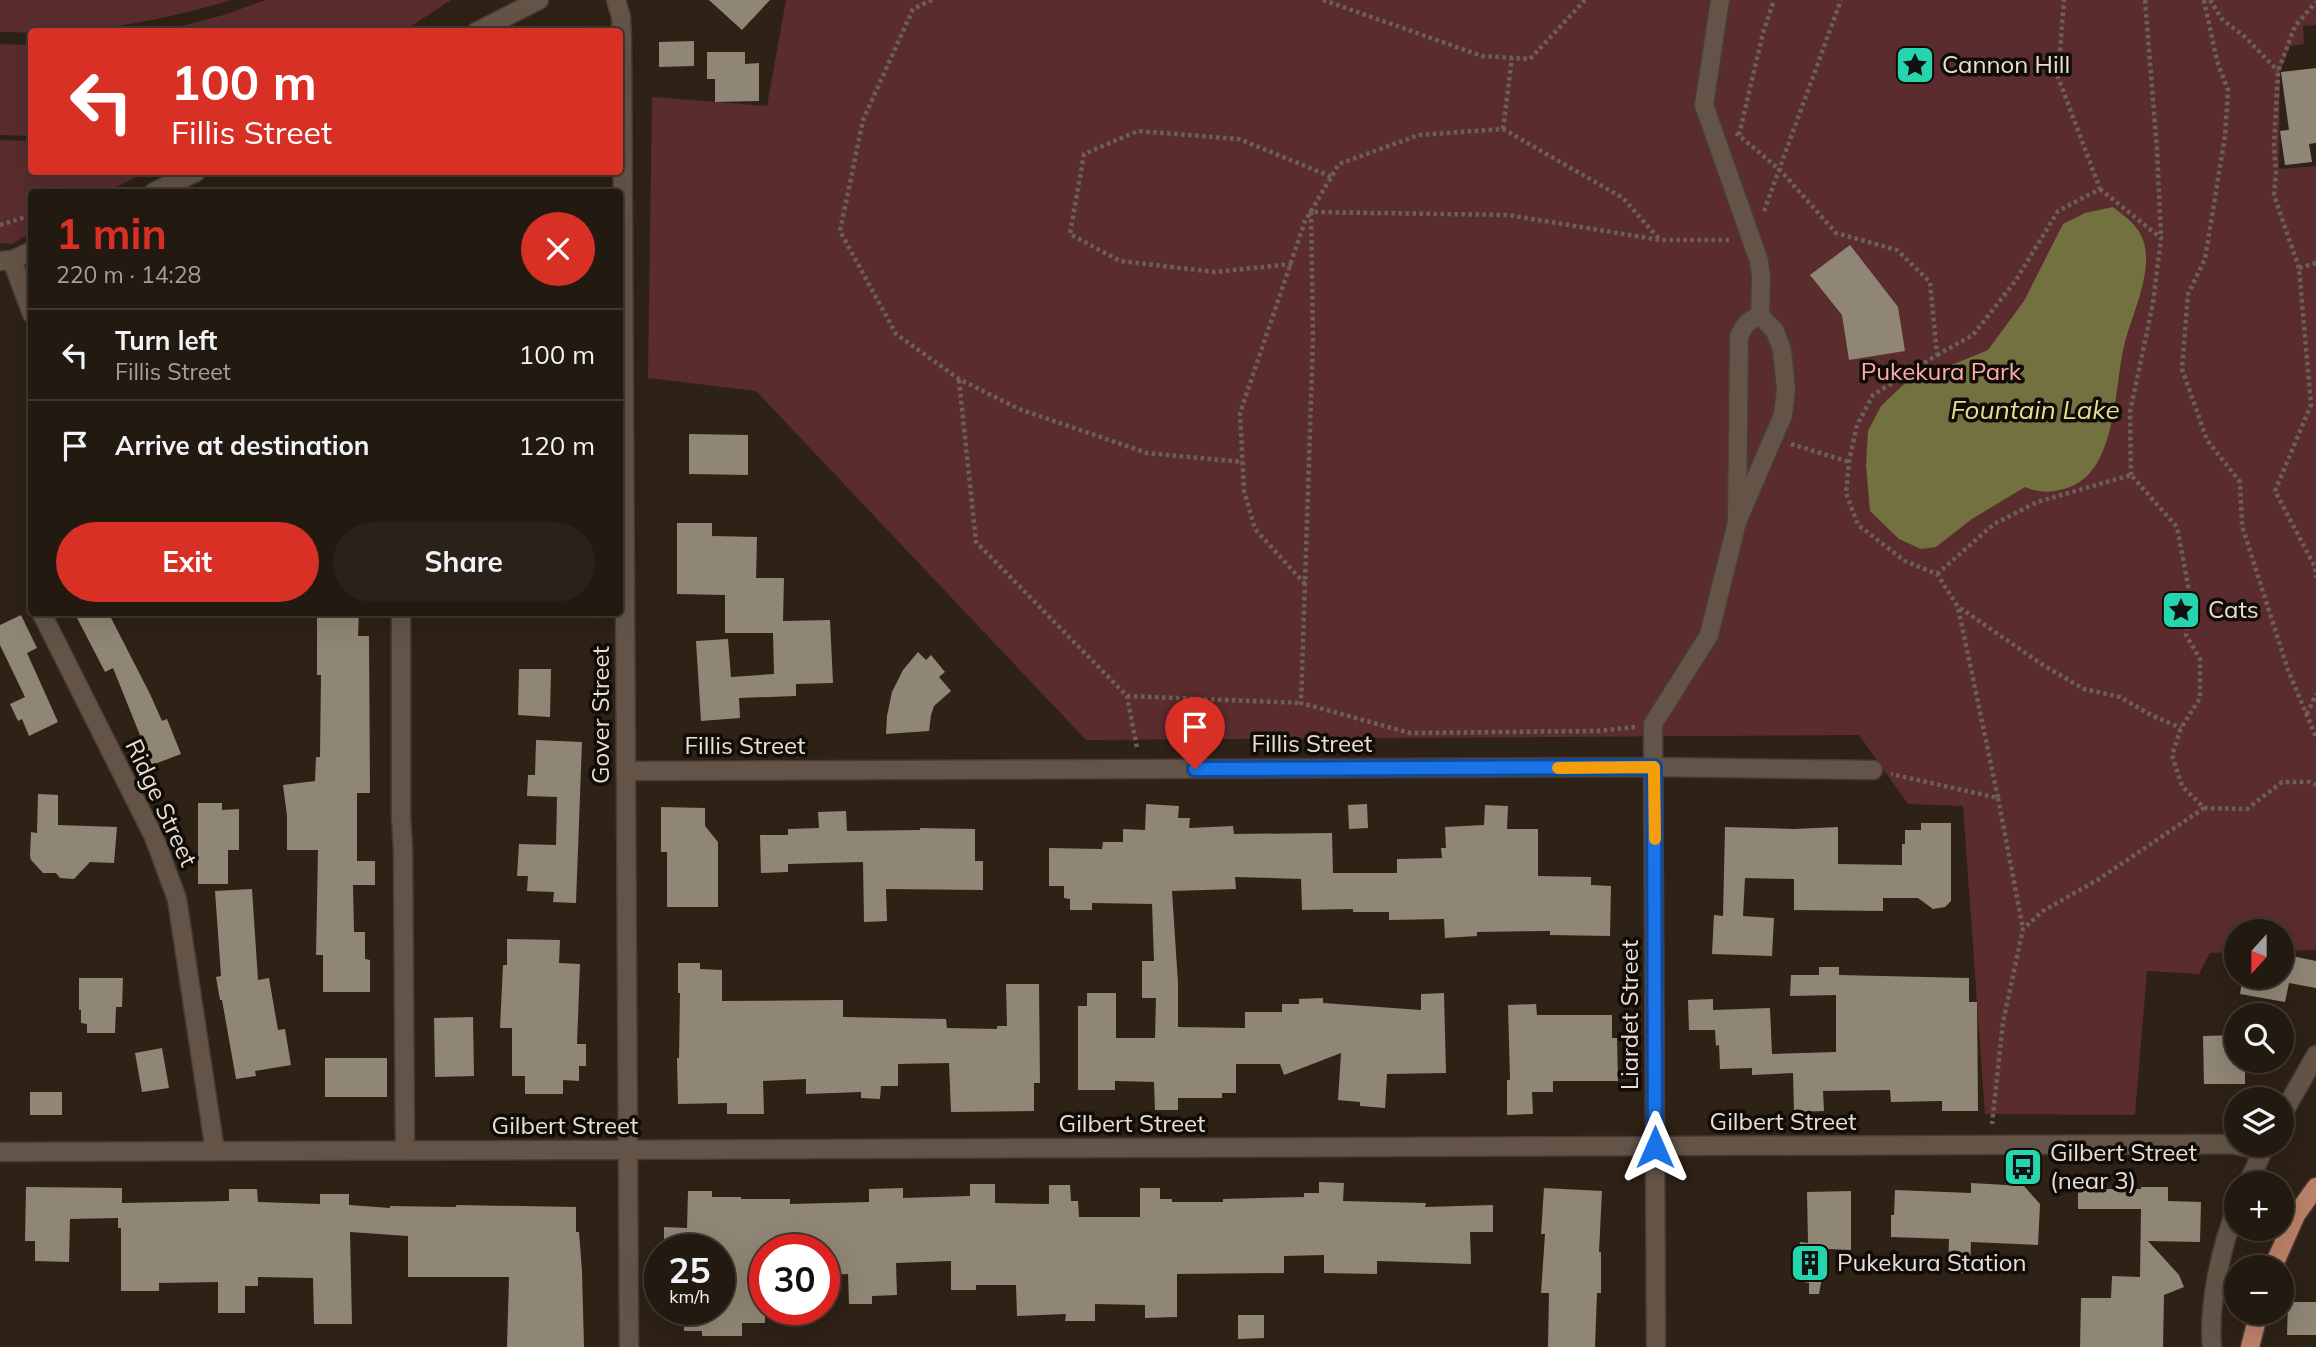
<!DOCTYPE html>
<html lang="en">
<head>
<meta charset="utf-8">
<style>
	:root { --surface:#221910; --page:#2a2219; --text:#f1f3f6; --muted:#a2a09f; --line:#3f3830; --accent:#d93025 }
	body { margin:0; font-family:Mulish,sans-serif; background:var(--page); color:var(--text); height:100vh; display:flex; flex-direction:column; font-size:26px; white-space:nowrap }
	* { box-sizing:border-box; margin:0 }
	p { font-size:23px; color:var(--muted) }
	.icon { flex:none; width:38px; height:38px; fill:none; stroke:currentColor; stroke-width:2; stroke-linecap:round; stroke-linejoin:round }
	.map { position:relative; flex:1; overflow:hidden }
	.panel { position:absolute; left:28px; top:189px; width:595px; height:427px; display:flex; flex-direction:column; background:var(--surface); border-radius:7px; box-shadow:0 7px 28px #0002,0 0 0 2px var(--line) }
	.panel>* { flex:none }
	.guide { position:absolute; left:28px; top:28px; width:595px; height:147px; border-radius:7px; box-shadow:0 7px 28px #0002,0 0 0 2px var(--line); background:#d93025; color:#fff; overflow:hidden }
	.needle { width:46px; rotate:201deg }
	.buttons { position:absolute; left:2224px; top:919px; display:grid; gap:14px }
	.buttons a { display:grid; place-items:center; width:70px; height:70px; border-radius:50%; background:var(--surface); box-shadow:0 7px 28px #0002,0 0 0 2px var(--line); font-size:35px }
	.speed { position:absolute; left:644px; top:1234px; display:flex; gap:14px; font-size:35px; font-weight:700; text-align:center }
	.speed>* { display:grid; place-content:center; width:91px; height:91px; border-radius:50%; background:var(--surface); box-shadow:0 7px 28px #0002,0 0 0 2px var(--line); line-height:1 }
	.speed small { font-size:18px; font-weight:400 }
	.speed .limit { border:10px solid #d22; background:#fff; color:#111 }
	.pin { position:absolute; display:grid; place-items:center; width:60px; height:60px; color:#fff; margin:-72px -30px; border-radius:50% 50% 50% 0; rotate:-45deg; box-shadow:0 0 7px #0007 }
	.pin .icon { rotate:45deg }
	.me { position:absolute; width:77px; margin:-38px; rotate:0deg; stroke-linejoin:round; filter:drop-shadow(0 0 5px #0008) }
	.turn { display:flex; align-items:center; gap:24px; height:147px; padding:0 28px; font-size:32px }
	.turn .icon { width:91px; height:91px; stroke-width:2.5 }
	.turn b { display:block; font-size:49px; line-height:60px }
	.round { display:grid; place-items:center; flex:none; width:74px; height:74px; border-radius:37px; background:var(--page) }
	.headline { display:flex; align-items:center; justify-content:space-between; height:119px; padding:0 28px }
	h1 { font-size:42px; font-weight:700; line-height:52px; color:var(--accent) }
	.button { display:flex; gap:14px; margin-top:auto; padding:14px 28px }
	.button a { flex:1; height:80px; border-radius:42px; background:var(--accent); color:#fff; font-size:28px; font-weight:700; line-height:80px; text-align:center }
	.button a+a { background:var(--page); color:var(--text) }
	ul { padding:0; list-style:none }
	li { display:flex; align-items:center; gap:21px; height:91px; padding:0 28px; border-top:2px solid var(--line) }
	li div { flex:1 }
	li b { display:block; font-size:26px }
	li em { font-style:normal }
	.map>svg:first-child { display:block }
	.green { fill:#5a2c2e }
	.water { fill:#73713f }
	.building { fill:#908675 }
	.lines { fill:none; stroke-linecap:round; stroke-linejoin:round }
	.minor-casing { stroke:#483d35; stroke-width:21 }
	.major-casing { stroke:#483d35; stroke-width:21 }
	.path { stroke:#6c6056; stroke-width:4.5; stroke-dasharray:3.5 3.5; stroke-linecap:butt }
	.minor { stroke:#645448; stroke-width:18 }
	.major { stroke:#bc8068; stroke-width:18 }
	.route-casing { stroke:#114b97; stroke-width:18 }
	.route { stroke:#1a73e8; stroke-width:12 }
	.slow { stroke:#f59e0b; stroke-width:12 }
	.labels { text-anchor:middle; stroke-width:7; stroke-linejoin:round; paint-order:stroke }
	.poi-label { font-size:24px; fill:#e7ded7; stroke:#120c07; text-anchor:start }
	.park-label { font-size:24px; fill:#ffabad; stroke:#120c07 }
	.street-label { font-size:24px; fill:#e7ded7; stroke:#120c07 }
	.water-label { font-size:26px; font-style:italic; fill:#e2df91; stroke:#120c07 }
</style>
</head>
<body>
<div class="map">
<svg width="2316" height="1347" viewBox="0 0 2316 1347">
	<rect width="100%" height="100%" fill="#2e2116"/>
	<!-- green -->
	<path class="green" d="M0,0H231C151,24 82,35 0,32Z
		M265,0H451L404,31H163L227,14Z
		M786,0H2316V25L2303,26L2304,44L2290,46L2280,73L2279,169L2316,166V950L2282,951V931H2236V952L2210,953L2199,974L2147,971L2135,1115L1985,1114L1963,806L1908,804L1859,735L1086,740L756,391L648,378L652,97L767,106Z
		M0,44L31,45V136L0,135Z
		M0,140L31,141L32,172H146L107,192H32L31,233L12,244L0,243Z"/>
	<!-- water -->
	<path class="water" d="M2113,207C2127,218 2142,228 2145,247C2151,277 2131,317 2124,346C2114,388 2117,473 2067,488C2052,493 2039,493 2025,487L1972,519L1936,547L1921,549L1899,539L1870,511L1866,465L1868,431L1881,406L1903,385L1988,350L2024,301L2063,224L2085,213Z"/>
	<!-- building -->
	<path class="building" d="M709,0H770L742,30Z
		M694,41V66L659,67V42Z
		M707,52H745V64L759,63V101L715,102V79H707Z
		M2316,68V143L2309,144L2312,162L2285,165L2280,131L2289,130L2281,72Z
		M1850,245L1898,307L1905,351L1849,360L1842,315L1810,275Z
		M689,434L748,435V475L689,474Z
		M677,523H712V536L757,537L756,578H784L783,621L830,620L833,683L796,684V696L739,698L740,718L701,721L696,641L728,639L731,677L774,674L773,633H725V595L677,594Z
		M74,612H108L150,694L162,721L167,719L181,754L152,765L113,668L105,672Z
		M317,612H359L358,636H369L370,793H357V861H375V885H353L354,932H365V959L370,960V992H323V955H316L318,850H287V816L283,785L315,781L316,757H320L321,675H317Z
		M21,615L37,648L27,653L58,722L29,736L22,719L18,721L10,704L25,697L0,645V625Z
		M918,652L926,660L931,655L945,672L939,677L951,691L934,706L931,715L929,731L886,734L887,716L892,692L903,670Z
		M519,669H551L550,717L518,715Z
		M536,740L582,742L576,903L553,902L554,892L527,891L528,876H517L519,844L556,845L557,797L527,796L528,775H535Z
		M38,794L58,795V825L117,827L114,863L90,862L74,879L60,878L56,873H43L31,860L30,856L31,832L37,833Z
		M198,803H222V810L239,809V850H228V884H198Z
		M1146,804L1179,806L1178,818H1190L1189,828L1233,826L1234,834L1332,833L1333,873H1397V859L1442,858L1441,848H1446L1445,827L1484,825L1485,805L1508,806L1507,829H1538V876L1591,877V885L1611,886L1610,936L1550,935V931L1477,932V936L1445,938L1444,919L1389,920V912H1353V909L1302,910L1301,879L1235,877L1236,889L1172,891L1178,983V1027L1245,1028V1012H1282V1004H1299V999L1323,998V1003L1421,1010V994L1444,993L1446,1073L1387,1074L1385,1108L1360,1106V1102L1338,1100L1341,1053L1284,1075L1280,1064H1236V1093H1222V1098H1178V1110H1155L1154,1082L1115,1081V1090H1078V1006H1087V993H1116V1038H1155L1156,998H1142V961H1154L1152,904L1092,903V910H1070V899L1064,898V886H1049V848L1102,849L1103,842H1123V829L1145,830Z
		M1367,804L1368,828L1349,829L1348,805Z
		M661,807L705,808V826L718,842V907H667V852H661Z
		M846,811L847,831L920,830V828L975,829V861H983V890L886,889L887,921L864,922L863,862L788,864V872L761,873L760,835H788V829L819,828L818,812Z
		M1921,823H1951V901L1945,907L1933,909L1918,898H1883V911L1794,910V879L1745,878L1743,916L1774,918L1772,956L1712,954L1714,915L1723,916L1725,827L1794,829L1838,827V864L1902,865V844H1905V830H1921Z
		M252,889L258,980L269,978L278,1030L285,1029L291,1065L255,1071L256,1076L236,1079L222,1000H220L216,977L221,976L215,891Z
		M507,939L560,940L559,963L580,964L577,1044H586V1066H579V1081L563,1080V1094H525V1076H512V1028H500L503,965H507Z
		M2282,954L2316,961V988L2289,983L2285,1002L2240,994L2243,976H2282Z
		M678,963H700V969L722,970V1001L843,1000V1017L946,1019L947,1028L997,1029V1026H1007L1006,984H1039L1040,1083H1034V1111L951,1112L949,1063L898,1064V1086H881L880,1099L861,1098V1092L806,1094V1079L763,1081L764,1114H727V1103L678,1104L677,1058H679L680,993H678Z
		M1819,967H1839V975L1969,978V1002H1977L1978,1111H1942V1101L1891,1102L1890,1090L1823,1091L1824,1111L1794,1112L1793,1073L1752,1075V1068L1720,1069L1719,1045L1716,1046L1715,1030H1689L1688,1000L1713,999V1010L1770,1008L1772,1054L1836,1052V995L1790,996L1791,975H1819Z
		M79,978H123L122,1007H116L115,1033H87V1024L81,1023V1010H79Z
		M1536,1004L1537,1015H1612V1038H1617L1618,1081H1553V1092H1532L1533,1114L1507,1115V1080H1510L1508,1005Z
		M473,1017L474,1076L435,1077L434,1018Z
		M2236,1035V1060H2245V1084H2204L2203,1036Z
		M162,1048L169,1088L142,1092L135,1053Z
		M325,1058H387V1097H325Z
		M30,1092H62V1115H30Z
		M1319,1182L1344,1183L1343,1201L1426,1203L1425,1207L1493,1205V1232H1470L1471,1264L1377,1261V1274L1324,1273V1255L1284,1256V1273L1177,1274V1317L1145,1318V1305L1095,1304V1321H1065L1066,1314L1017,1316L1016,1285H976V1290H951V1261L896,1263L897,1295L872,1296V1304H849L848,1274L824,1275V1250H765V1323H742V1336H702V1331H684V1309H719V1250H664V1227L687,1228L688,1191H712V1197H741V1199H790V1204L869,1202V1189L903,1188V1198L970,1196V1184H995V1203L1049,1204V1185H1070L1071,1201H1078L1079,1217H1140V1188H1160V1199H1172V1202H1223V1199L1304,1197V1193H1319Z
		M1971,1183L2024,1186L2040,1204L2038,1245L1971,1242L1970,1273L1948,1272L1949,1239L1891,1237V1215H1894L1895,1190L1971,1193Z
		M26,1187L122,1188V1203L229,1201V1189H257L258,1202L320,1204V1194H349V1205L390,1208V1206L456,1207V1205L576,1207V1232H579L582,1271L584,1347H507L509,1277H408V1236L350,1232L352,1324H314L313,1278L258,1277V1286H245V1313H218V1282L159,1283V1291H121V1228H118V1218L70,1219L69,1262L35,1261V1241H25Z
		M2141,1187H2168V1201L2201,1202L2200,1242L2148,1241L2179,1275L2184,1287L2164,1295L2163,1347H2080L2081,1298H2111L2112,1276L2140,1277L2141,1209H2078V1189H2141Z
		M1544,1188L1602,1191L1599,1252H1601V1293H1597L1595,1347H1548L1549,1293H1541L1545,1234H1541Z
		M1851,1191V1250L1827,1249L1819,1294H1809V1283L1793,1280L1800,1242L1808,1243L1807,1192Z
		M2288,1302H2316V1335H2287Z
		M1238,1315H1264V1338L1238,1339Z"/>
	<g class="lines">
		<!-- minor casing -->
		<g class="minor-casing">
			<path id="minor" d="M616,0L621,17L622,40L629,1347
				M1720,0L1704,105L1759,261L1761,277L1760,316
				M476,32L539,0
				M154,192L196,172
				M12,260L32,314
				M0,261L12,260L32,251
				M41,612L154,837L177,899L215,1151
				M401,612V817L403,850L405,1151
				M626,771L1654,767L1873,770
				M2282,1115L2316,1055
				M0,1152L2232,1144L2263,1151
				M2248,1183L2266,1144
				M1656,1347L1653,724L1709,635L1737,522L1783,415L1786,389L1782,350L1775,331L1760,316C1748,320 1744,325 1739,337L1737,522
				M2212,1347C2208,1305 2221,1248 2236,1209"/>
		</g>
		<!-- major casing -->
		<g class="major-casing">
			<path id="major" d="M2273,1267L2296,1215L2316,1187
				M2250,1347L2259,1312"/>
		</g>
		<!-- path -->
		<path class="path" d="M932,0L913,9L863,120L840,231L896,334L959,379L1019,409L1147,453L1243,462
			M1323,0L1482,56L1530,59L1585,0
			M2145,0L2157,150L2161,237
			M2204,0L2217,61L2228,90L2225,136L2205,259L2188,294L2182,369L2207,440L2240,482L2242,526L2288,670L2316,737
			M2210,0L2222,19L2245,37L2278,71
			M1503,129L1512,58
			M1736,133L1780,170L1836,233L1897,250L1930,282L1937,355L1873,395L1857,425L1849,462L1846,493L1858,525L1905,561L1937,574L1958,607L1998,798L1891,774
			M1739,135L1763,33L1774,0
			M2100,189L2161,238L2153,303L2130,412L2131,475
			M1764,211L1841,0
			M0,225L32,215
			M2316,263L2299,268L2311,405L2275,491L2315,567L2316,578
			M1292,264L1215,272L1120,261L1070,234L1084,154L1138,131L1239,139L1332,177
			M2299,268L2274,195L2276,173L2274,146L2278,71L2295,26L2316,2
			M1937,355L1973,335L2016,280L2058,211L2100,189L2058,77L2064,0
			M959,380L976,542L1127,696L1137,748
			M1791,444L1849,462
			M1937,574L1994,524L2037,502L2131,475L2177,527L2190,596L2186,635L2200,659V698L2181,728L2172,755L2182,786L2204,808L2099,879L2043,911L2023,929L2003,1022L1992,1124
			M1305,584L1255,529L1244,491L1240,413L1305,221L1339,164L1419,135L1503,129L1623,198L1659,239
			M1960,608L2043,665L2084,689L2120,697L2151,715L2181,728
			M1127,696L1301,703
			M2307,714L2316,694
			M1635,727L1598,731L1410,733L1301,703L1313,339L1311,212L1508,215L1660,240H1730
			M1998,798L2023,929
			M2204,808L2247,809L2282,782H2309L2316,785"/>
		<!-- minor -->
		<use href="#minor" class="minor"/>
		<!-- major -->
		<use href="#major" class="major"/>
	</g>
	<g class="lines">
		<!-- route casing -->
		<g class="route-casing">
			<path id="route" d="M1195,769L1654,767L1655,1147"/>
		</g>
		<!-- route -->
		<use href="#route" class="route"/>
		<!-- slow -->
		<path class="slow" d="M1558,768L1654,767L1655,839"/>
	</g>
	<!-- icons -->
	<defs>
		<g id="sight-square" transform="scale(2.0125)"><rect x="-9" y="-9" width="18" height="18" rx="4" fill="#24d5ae" stroke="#120c07"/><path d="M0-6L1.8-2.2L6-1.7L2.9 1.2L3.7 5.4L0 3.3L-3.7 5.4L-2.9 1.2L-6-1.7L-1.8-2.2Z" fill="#111"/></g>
		<g id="bus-square" transform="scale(2.0125)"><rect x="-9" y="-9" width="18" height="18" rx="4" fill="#24d5ae" stroke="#120c07"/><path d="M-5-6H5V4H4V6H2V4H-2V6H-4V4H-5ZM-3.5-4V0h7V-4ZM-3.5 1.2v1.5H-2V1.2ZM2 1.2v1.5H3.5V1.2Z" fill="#111"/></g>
		<g id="building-square" transform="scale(2.0125)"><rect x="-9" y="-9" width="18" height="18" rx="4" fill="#24d5ae" stroke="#120c07"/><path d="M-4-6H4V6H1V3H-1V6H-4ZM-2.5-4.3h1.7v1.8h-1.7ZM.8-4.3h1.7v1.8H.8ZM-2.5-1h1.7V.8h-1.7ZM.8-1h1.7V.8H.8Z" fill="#111"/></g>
	</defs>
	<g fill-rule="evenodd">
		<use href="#sight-square" x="1915" y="65"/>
		<use href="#sight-square" x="2181" y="610"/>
		<use href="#bus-square" x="2023" y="1167"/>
		<use href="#building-square" x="1810" y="1263"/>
	</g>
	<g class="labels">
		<!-- poi labels -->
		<g class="poi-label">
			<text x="1942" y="73">Cannon Hill</text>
			<text x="2208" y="618">Cats</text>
			<text x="2050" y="1161">Gilbert Street<tspan x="2050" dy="28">(near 3)</tspan></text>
			<text x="1837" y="1271">Pukekura Station</text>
		</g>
		<!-- park labels -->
		<g class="park-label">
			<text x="1941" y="380">Pukekura Park</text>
		</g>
		<!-- street labels -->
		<g class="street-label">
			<text transform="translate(601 715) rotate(-90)" y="8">Gover Street</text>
			<text x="1312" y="752">Fillis Street</text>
			<text x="745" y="754">Fillis Street</text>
			<text transform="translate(161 803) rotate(65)" y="8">Ridge Street</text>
			<text transform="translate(1630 1015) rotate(-90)" y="8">Liardet Street</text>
			<text x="1783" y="1130">Gilbert Street</text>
			<text x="1132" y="1132">Gilbert Street</text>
			<text x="565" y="1134">Gilbert Street</text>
		</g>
		<!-- water labels -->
		<g class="water-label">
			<text x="2035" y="419">Fountain Lake</text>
		</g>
	</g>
</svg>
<div class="buttons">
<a><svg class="needle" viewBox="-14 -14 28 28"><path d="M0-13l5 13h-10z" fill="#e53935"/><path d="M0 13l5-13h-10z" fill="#a2a09f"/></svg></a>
<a><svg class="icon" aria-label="search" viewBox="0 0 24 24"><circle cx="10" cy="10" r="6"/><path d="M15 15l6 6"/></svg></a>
<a><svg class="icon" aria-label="layers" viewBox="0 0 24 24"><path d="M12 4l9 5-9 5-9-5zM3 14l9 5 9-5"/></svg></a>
<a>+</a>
<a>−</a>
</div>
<div class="speed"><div>25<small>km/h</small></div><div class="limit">30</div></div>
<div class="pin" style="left:1195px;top:769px;background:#d93025"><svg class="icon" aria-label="arrive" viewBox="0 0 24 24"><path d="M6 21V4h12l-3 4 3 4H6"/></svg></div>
<svg class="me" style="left:1655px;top:1147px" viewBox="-20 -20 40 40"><path d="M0-17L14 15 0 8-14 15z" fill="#1a73e8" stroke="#fff" stroke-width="4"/></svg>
<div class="guide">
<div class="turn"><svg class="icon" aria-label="left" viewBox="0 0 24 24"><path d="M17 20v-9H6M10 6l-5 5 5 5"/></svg><div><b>100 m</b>Fillis Street</div></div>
</div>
<section class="panel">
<div class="headline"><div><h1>1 min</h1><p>220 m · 14:28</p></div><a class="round" style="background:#d93025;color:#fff"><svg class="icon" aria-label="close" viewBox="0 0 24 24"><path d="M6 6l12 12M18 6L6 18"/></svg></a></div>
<ul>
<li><svg class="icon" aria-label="left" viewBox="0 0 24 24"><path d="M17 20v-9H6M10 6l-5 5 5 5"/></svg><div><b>Turn left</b><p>Fillis Street</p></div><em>100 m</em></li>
<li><svg class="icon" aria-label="arrive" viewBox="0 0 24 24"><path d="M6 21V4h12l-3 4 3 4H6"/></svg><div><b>Arrive at destination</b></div><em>120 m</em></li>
</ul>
<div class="button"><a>Exit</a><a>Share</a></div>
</section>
</div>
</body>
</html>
